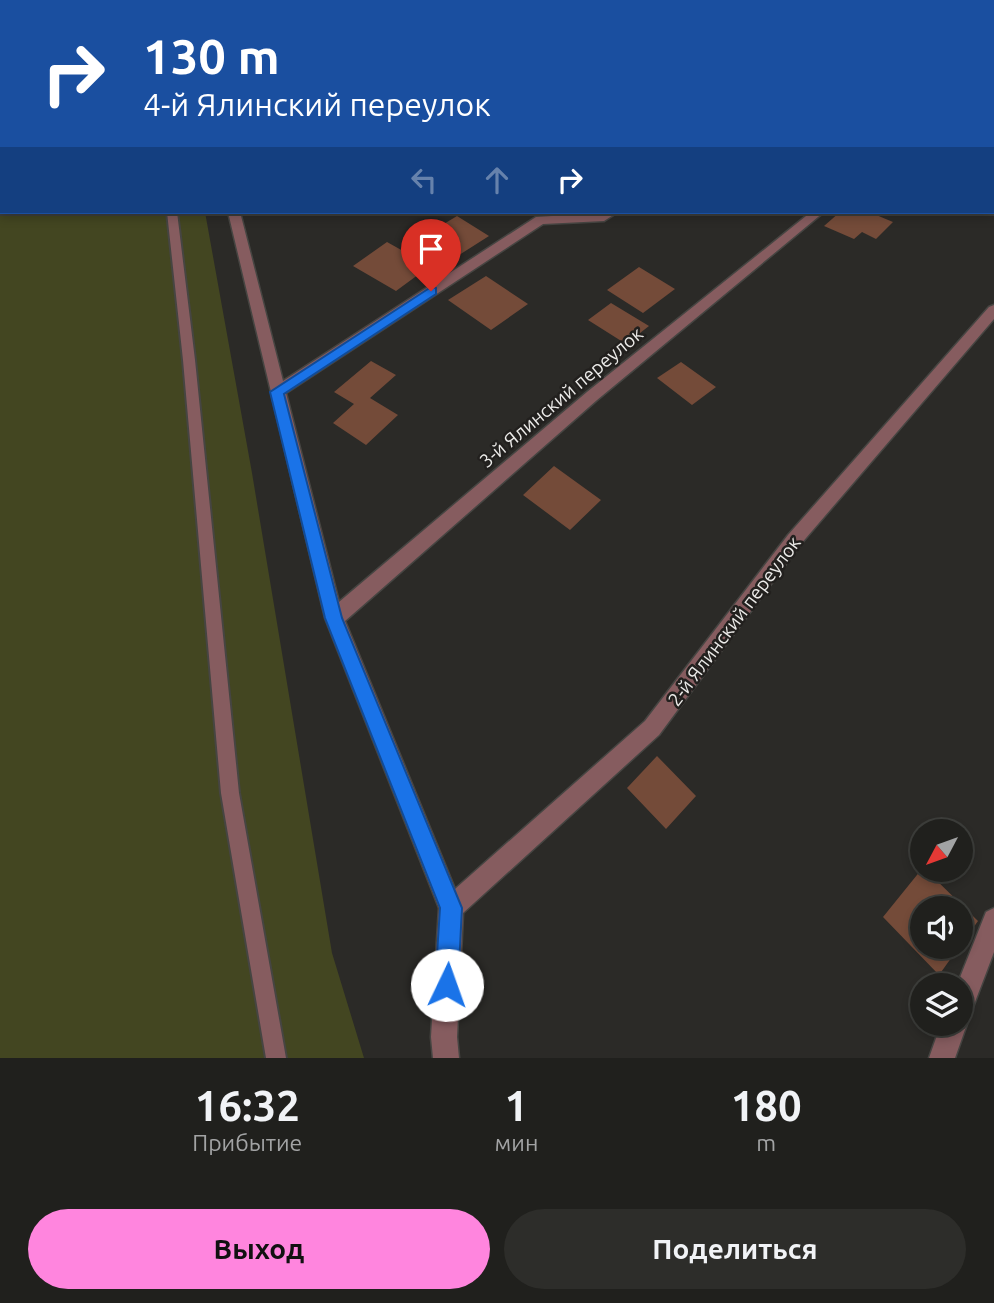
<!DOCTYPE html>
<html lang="ru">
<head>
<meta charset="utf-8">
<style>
	:root { --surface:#20201d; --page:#2d2d2a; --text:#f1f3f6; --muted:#a2a3a4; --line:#3d3e3b; --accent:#ff85de }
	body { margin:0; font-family:Ubuntu,sans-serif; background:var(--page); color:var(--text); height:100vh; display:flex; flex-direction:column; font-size:26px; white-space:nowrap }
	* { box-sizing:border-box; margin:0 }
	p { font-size:23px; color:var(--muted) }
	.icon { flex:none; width:38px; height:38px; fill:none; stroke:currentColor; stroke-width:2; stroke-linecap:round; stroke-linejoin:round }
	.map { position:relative; height:1058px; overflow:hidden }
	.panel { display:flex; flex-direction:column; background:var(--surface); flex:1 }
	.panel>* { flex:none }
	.guide { position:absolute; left:0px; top:0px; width:994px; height:214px; box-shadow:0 4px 10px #0003,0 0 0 2px var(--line); background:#1a4fa0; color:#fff; overflow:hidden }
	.needle { width:46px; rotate:229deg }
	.controls { position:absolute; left:910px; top:819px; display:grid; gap:14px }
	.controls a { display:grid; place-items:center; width:63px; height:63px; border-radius:50%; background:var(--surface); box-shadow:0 4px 10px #0003,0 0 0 2px var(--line); font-size:35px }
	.pin { position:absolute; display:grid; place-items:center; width:60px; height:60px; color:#fff; margin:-72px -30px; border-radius:50% 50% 50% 0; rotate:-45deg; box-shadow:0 0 7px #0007 }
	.pin .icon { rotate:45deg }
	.me { position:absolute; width:77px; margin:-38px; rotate:3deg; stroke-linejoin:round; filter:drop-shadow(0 0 5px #0008) }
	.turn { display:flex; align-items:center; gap:24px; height:147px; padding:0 28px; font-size:32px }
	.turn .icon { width:91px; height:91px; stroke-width:2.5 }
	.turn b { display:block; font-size:49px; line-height:60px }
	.lanes { display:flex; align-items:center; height:66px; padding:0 28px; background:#0003; justify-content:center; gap:35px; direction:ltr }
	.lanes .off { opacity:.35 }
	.eta { display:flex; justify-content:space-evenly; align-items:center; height:119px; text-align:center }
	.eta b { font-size:42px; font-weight:600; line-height:49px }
	.cta { display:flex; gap:14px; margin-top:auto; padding:14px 28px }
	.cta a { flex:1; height:80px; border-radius:42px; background:var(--accent); color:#111; font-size:28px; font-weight:600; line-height:80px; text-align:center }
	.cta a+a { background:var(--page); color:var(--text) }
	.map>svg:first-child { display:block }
	.green { fill:#434621 }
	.building { fill:#744b39 }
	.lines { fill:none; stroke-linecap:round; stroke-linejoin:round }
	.service-casing { stroke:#464542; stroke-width:4 }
	.minor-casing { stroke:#464542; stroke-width:3 }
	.service { fill:#865c5f; fill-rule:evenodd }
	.minor { fill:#865c5f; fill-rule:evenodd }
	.route { fill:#1a73e8; stroke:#114b97; stroke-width:2 }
	.labels { text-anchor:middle; stroke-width:5; stroke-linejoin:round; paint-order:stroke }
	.street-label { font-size:19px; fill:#ecebe9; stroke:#22201e }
</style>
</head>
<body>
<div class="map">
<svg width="994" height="1058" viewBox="0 0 994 1058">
	<rect width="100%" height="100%" fill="#2b2a27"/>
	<!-- green -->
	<path class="green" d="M0,0H169L2,2V212H205L252,473L332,953L364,1058H0Z"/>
	<!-- building -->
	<path class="building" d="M840,212H869L893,222L876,239L862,232L854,239L824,226Z
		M457,216L489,236L456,257L424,236Z
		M387,242L430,266L396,291L353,266Z
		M639,267L675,289L643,313L607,290Z
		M486,276L528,304L491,330L448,300Z
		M611,303L649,326L626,344L588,320Z
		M371,361L396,375L370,398L398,415L366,445L333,423L354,404L334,392Z
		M681,362L716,387L692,405L657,378Z
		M554,466L601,500L570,530L523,495Z
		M657,756L696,796L666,829L627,788Z
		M921,870H926L978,921L961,945V908H922V947H959L939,975L883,917Z"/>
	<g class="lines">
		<!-- service casing -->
		<g class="service-casing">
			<path id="service" d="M144,0H152V2H145Z
				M167,212H177L195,360L239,793L286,1058H266L221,793L183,360Z"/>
		</g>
		<!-- minor casing -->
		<g class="minor-casing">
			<path id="minor" d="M185,0H193V2H185Z
				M282,0H290V2H282Z
				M452,0H460L461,2H452Z
				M639,0H647L638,2Z
				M744,0H752L743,2Z
				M927,0H937L926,2Z
				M961,0H972L973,2H962Z
				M992,9L994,10V16L992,15Z
				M992,58H994L992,65Z
				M228,212H240L283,381L536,217L618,212L604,221L543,224L286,393L339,602L587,392L811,212H824L597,400L345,621L455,889L645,721L788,535L989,307L994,305V319L800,545L659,735L463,913L457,1037L459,1058H433L431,1037L439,908L325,618Z
				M994,908V952L970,1015L964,1017L967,1024L955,1058H929L941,1024H961V985H957L986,912Z"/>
		</g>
		<!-- service -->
		<use href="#service" class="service"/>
		<!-- minor -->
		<use href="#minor" class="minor"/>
	</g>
	<!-- route -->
	<path class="route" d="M431,287L436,288V294L284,394L342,618L462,908L458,985L455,993L447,997L439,993L435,985L440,908L325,618L270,392Z"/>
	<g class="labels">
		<!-- street labels -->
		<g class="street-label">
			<text transform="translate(561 397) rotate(-40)" y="7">3-й Ялинский переулок</text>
			<text transform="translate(734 621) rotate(-53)" y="7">2-й Ялинский переулок</text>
		</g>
	</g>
</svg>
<div class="controls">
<a><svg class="needle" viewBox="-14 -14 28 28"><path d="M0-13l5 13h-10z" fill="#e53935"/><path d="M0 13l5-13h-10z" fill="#a2a3a4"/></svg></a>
<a><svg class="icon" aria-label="sound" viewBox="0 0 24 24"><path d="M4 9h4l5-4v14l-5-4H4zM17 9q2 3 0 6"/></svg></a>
<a><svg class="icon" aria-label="layers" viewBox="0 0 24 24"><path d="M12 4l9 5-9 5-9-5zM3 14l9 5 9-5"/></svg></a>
</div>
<div class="pin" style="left:431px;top:291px;background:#d93025"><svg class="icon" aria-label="arrive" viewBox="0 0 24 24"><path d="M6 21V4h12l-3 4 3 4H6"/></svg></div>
<svg class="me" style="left:447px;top:985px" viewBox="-20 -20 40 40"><circle r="19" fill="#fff"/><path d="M0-13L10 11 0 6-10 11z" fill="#1a73e8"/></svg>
<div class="guide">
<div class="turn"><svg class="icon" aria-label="right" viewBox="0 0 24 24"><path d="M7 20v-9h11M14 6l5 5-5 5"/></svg><div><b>130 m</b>4-й Ялинский переулок</div></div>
<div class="lanes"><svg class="icon off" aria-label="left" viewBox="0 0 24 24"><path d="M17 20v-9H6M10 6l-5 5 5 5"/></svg><svg class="icon off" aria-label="ahead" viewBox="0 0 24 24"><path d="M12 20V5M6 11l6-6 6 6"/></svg><svg class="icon" aria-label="right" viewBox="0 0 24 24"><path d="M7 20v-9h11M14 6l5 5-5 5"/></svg></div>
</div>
</div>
<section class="panel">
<div class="eta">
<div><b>16:32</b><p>Прибытие</p></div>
<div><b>1</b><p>мин</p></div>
<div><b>180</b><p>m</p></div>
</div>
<div class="cta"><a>Выход</a><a>Поделиться</a></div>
</section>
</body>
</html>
